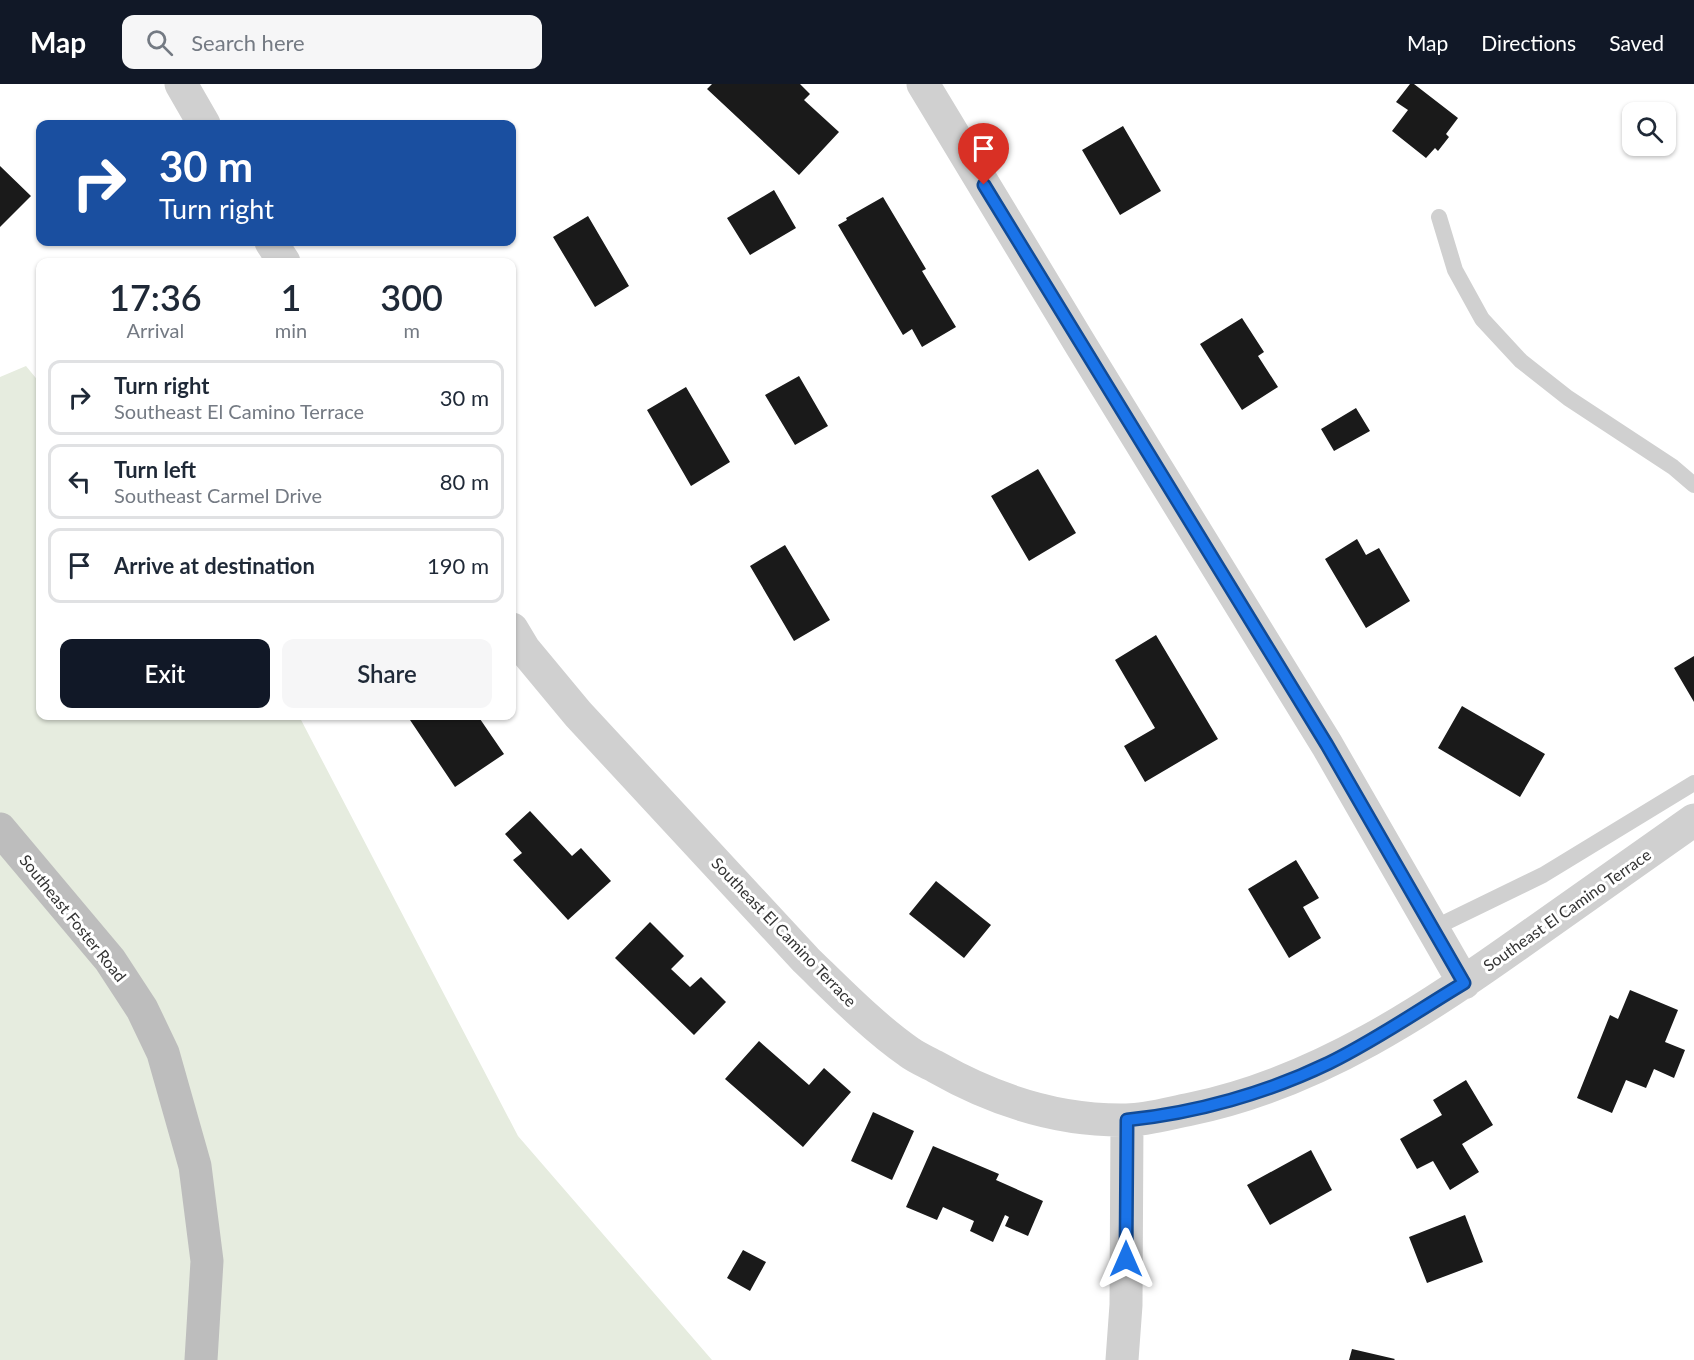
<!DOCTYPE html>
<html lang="en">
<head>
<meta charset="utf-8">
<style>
	:root { --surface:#fff; --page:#f6f6f7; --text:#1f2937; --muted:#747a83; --line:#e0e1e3; --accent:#111827 }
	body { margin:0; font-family:Lato,sans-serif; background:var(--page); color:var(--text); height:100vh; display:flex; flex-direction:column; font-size:22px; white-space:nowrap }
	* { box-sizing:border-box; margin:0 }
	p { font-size:20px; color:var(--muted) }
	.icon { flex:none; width:33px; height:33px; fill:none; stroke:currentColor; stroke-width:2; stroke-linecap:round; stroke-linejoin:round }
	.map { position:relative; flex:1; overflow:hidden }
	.panel { position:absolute; left:36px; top:174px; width:480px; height:462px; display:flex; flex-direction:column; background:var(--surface); border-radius:12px; box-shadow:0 2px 4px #0004 }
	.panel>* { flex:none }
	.top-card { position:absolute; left:36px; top:36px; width:480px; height:126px; border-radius:12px; box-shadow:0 2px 4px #0004; background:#1a4fa0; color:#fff; overflow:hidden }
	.fabs { position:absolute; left:1622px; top:18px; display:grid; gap:12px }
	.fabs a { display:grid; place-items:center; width:54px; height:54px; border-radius:12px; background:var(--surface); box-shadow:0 2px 4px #0004; font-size:30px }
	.pin { position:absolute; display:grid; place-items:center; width:51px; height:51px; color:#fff; margin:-62px -26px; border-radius:50% 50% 50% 0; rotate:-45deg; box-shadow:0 0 6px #0007 }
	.pin .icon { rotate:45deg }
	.me { position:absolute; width:66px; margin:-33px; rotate:0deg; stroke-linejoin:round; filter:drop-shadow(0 0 4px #0008) }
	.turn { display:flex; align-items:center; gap:21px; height:126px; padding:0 24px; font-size:27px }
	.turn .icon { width:78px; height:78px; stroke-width:2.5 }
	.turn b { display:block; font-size:42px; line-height:51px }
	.eta { display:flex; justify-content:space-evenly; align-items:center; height:102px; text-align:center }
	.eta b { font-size:36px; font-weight:600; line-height:42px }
	.cta { display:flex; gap:12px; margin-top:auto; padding:12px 24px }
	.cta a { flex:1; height:69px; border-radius:12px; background:var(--accent); color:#fff; font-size:24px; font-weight:600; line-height:69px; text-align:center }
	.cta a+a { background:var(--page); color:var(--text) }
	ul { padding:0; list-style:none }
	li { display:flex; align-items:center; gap:18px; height:75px; margin:0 12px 9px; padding:0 12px; border:3px solid var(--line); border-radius:12px }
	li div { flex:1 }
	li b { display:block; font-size:22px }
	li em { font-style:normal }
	header { display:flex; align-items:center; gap:36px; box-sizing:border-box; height:84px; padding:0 30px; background:var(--accent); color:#fff }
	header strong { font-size:28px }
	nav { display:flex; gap:33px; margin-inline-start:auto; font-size:21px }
	.search { width:420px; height:54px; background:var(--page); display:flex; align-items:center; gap:15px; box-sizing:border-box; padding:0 21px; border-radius:12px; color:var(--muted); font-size:22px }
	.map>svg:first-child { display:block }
	.green { fill:#e6ecdf }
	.building { fill:#1a1a1a }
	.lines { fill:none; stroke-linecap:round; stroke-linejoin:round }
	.lane { stroke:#d0d0d0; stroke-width:16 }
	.street { stroke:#d0d0d0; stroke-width:33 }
	.secondary { stroke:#bdbdbd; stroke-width:33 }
	.route-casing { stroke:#114b97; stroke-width:15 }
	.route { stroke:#1a73e8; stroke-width:10 }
	.labels { text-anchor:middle; stroke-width:6; stroke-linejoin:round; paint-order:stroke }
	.street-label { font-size:16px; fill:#333; stroke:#fff }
</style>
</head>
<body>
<header>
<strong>Map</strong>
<div class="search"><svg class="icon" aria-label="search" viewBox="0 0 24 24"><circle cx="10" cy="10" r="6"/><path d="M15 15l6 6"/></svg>Search here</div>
<nav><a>Map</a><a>Directions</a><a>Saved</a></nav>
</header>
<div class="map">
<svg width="1694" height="1276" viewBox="0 0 1694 1276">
	<rect width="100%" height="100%" fill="#fff"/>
	<!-- green -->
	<path class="green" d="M26,282L40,299V632H299L518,1052L712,1276H0V293Z"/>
	<!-- building -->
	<path class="building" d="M712,0H800L810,10L804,16L839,48L799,91L707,5Z
		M1410,0H1414L1458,34L1446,50L1449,53L1438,67L1435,64L1426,74L1392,47L1408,26L1396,18Z
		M1123,42L1161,107L1120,131L1082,66Z
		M0,82L31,112L0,143Z
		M774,106L796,144L750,171L727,134Z
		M883,113L926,185L922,187L956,243L922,263L912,245L903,251L838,141L847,136L846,134Z
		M588,132L629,202L595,223L553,153Z
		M1242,234L1264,268L1258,272L1278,303L1242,326L1200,260Z
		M799,292L828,342L795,361L765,311Z
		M686,303L730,378L691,402L647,326Z
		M1356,324L1370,347L1334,367L1321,345Z
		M1038,385L1076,449L1029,477L991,412Z
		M1357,455L1366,471L1379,464L1410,517L1366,544L1325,475Z
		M785,461L830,536L794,557L750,482Z
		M1156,551L1218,655L1145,698L1124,662L1155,644L1115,576Z
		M1694,572V618L1674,584Z
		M1462,622L1545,670L1520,713L1438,664Z
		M410,632H478L504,670L455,703L408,633Z
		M530,727L572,772L581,764L611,797L568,836L513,776L522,769L505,750Z
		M1296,776L1319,814L1303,823L1321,854L1289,874L1248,805Z
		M936,797L991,841L964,874L909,830Z
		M650,838L684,872L671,885L690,903L701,893L726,918L694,951L615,874Z
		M1630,906L1678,926L1665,958L1685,966L1674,994L1654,985L1646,1004L1626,996L1612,1029L1577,1014L1610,931L1618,935Z
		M759,957L809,1001L824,984L851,1008L803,1063L725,995Z
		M1466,996L1493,1041L1462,1060L1479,1088L1450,1106L1433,1077L1417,1085L1400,1055L1442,1031L1433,1016Z
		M873,1028L914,1047L892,1096L851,1077Z
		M933,1062L999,1090L996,1096L1043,1117L1028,1152L1005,1142L1009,1133L1005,1131L993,1158L970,1147L974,1137L943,1123L937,1136L906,1123Z
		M1311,1066L1332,1106L1270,1141L1247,1101Z
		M1465,1131L1483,1178L1427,1199L1409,1153Z
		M743,1166L766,1178L750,1207L727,1194Z
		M1352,1265L1395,1275L1394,1276H1349Z"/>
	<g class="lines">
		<!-- lane -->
		<path class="lane" d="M1439,133L1455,186L1482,235L1521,277L1568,314L1673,383L1694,401
			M1432,845L1543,791L1694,699"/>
		<!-- street -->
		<path class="street" d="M181,0L204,40
			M923,0L1082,263L1327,661L1464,899
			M271,158L284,178
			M512,545L524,565L578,630L806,876C837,906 873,943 909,968C917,974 927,978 936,983C994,1016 1058,1037 1126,1036C1148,1036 1170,1029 1191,1025C1318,999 1427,925 1531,851C1585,813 1640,774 1694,736
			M1122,1276L1126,1221L1127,1036"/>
		<!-- secondary -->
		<path class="secondary" d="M0,745L110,876L142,925L163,969L195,1082L207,1177L201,1276"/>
	</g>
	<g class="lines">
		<!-- route casing -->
		<g class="route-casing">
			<path id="route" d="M984,101L1327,661L1464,899C1419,926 1376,956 1329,979C1267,1009 1196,1029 1127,1036L1126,1175"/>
		</g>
		<!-- route -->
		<use href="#route" class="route"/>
	</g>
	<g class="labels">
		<!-- street labels -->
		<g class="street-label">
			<text transform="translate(1567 826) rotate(-35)" y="6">Southeast El Camino Terrace</text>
			<text transform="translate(73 834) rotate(51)" y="6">Southeast Foster Road</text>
			<text transform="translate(784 848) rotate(46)" y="6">Southeast El Camino Terrace</text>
		</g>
	</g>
</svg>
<div class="fabs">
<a><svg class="icon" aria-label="search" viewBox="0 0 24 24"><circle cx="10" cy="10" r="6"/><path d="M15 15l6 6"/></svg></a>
</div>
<div class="pin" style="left:984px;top:101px;background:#d93025"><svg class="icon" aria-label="arrive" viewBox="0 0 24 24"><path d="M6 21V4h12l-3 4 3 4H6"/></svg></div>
<svg class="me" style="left:1126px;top:1175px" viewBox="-20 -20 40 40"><path d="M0-17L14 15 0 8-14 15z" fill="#1a73e8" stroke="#fff" stroke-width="4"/></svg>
<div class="top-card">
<div class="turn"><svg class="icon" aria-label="right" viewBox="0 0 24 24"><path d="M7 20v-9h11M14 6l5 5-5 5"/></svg><div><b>30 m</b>Turn right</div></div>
</div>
<section class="panel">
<div class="eta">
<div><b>17:36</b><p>Arrival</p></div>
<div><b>1</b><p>min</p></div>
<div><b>300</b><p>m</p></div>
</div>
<ul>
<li><svg class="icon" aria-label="right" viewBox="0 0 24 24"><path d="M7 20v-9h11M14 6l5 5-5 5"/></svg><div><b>Turn right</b><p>Southeast El Camino Terrace</p></div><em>30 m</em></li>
<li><svg class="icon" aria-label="left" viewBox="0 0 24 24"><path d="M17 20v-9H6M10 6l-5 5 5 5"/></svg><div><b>Turn left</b><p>Southeast Carmel Drive</p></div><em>80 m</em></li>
<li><svg class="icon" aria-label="arrive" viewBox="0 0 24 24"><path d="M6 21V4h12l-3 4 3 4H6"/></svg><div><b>Arrive at destination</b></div><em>190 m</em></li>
</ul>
<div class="cta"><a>Exit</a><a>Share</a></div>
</section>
</div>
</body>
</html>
